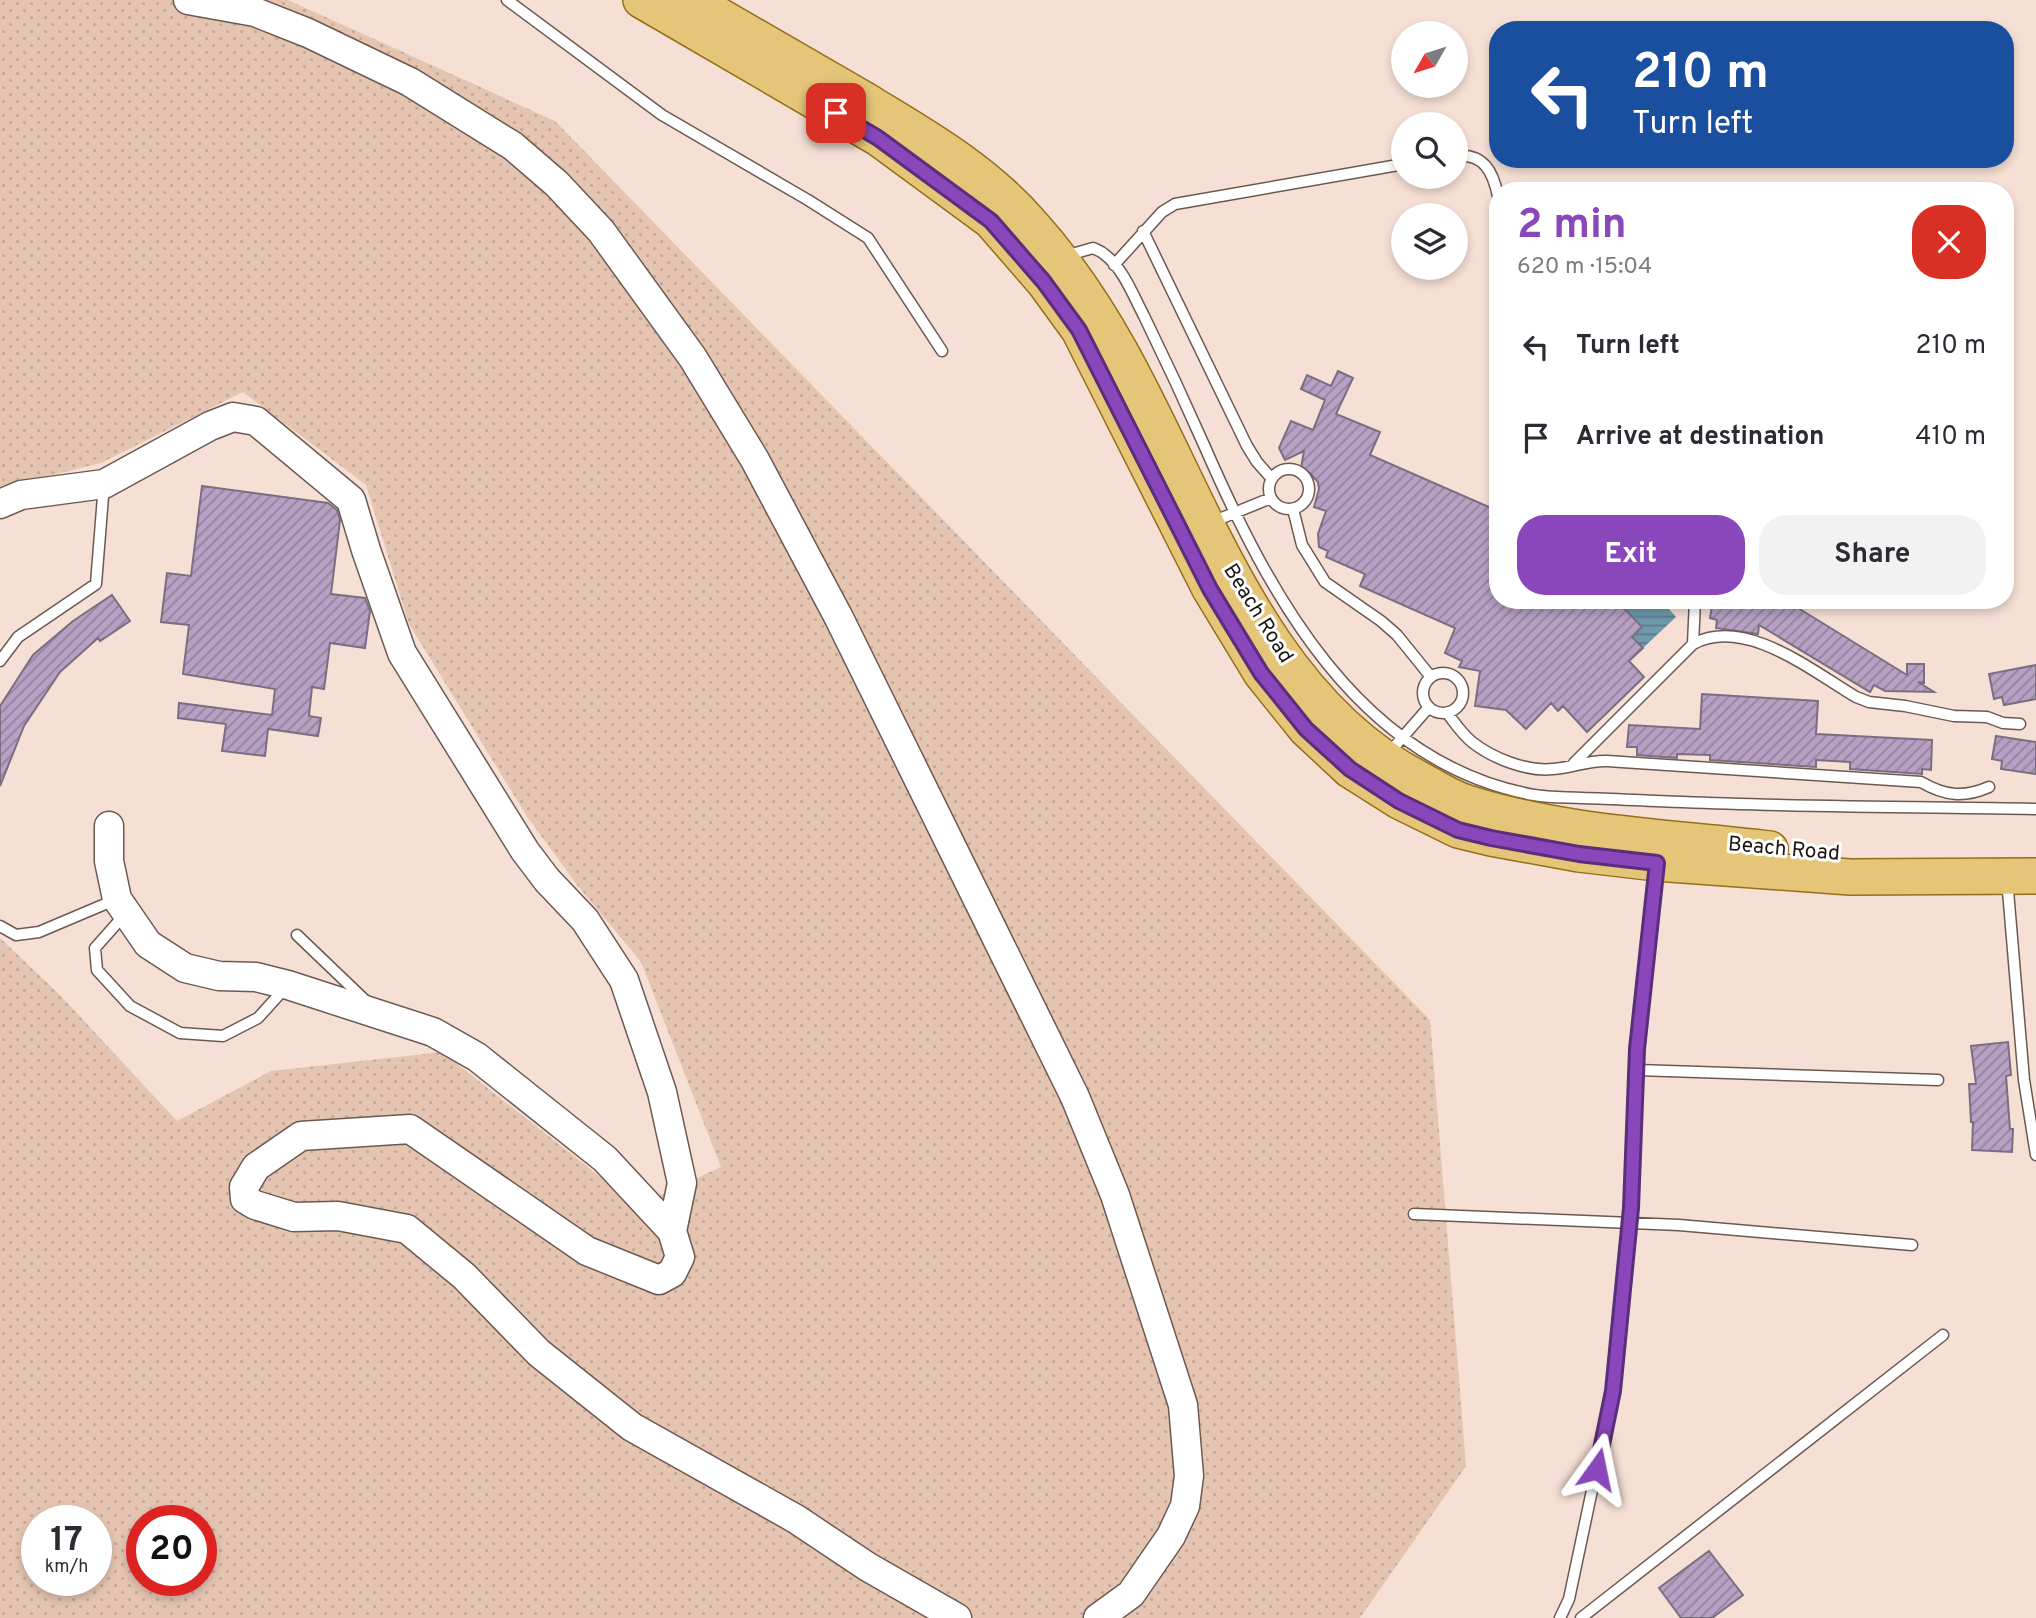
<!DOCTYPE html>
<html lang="en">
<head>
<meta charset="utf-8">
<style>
	:root { --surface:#fff; --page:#f2f2f3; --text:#2b2b33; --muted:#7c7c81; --accent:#8a47bb }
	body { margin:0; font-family:Overpass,sans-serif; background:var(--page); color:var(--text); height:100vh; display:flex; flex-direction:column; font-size:26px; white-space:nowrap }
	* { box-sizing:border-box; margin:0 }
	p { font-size:23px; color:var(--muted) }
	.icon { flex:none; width:38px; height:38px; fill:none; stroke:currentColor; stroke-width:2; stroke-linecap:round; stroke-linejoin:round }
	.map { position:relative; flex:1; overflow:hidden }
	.sheet { position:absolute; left:1489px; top:182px; width:525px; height:427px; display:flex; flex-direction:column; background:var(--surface); border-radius:28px; box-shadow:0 4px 10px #0003 }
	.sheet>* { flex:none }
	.hud { position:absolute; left:1489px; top:21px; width:525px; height:147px; border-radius:28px; box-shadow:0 4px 10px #0003; background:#1a4fa0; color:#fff; overflow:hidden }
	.needle { width:46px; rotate:231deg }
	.controls { position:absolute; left:1391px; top:21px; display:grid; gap:14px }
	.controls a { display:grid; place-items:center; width:77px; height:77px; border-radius:50%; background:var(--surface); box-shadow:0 4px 10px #0003; font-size:35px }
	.speed { position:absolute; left:21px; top:1505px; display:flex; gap:14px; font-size:35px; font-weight:700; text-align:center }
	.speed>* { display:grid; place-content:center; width:91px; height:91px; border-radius:50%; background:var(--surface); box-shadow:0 4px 10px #0003; line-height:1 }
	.speed small { font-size:18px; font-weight:400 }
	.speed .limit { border:10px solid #d22; background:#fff; color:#111 }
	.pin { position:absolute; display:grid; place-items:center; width:60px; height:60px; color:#fff; margin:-30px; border-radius:14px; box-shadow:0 4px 10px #0006 }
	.me { position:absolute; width:77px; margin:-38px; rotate:12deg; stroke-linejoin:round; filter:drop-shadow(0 0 5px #0008) }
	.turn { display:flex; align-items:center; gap:24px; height:147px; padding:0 28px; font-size:32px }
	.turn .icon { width:91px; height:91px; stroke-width:2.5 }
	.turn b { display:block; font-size:49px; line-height:60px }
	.round { display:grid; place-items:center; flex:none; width:74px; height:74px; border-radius:28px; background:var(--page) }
	.headline { display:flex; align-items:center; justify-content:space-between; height:119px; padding:0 28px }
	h1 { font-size:42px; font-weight:700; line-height:52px; color:var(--accent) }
	.action { display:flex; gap:14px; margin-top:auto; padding:14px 28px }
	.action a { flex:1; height:80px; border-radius:28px; background:var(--accent); color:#fff; font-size:28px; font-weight:700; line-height:80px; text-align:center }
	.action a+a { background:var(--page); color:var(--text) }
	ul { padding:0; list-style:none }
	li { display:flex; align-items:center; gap:21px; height:91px; padding:0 28px }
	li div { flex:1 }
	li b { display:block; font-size:26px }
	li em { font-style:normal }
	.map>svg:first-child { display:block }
	.grass { fill:url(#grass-dots); fill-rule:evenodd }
	.water { fill:url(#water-rules) }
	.building { fill:url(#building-hatch); stroke:#7a6f81; stroke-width:2 }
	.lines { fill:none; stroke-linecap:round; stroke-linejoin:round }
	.service-casing { stroke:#6c5950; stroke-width:13 }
	.tertiary-casing { stroke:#6c5950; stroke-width:31 }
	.primary-casing { stroke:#936f19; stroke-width:38 }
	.service { stroke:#fff; stroke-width:10 }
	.tertiary { stroke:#fff; stroke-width:28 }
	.primary { stroke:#e5c678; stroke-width:35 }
	.route-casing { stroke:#5a2e7a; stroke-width:18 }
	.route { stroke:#8a47bb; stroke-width:12 }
	.labels { text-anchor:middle; stroke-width:6; stroke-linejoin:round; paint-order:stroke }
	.street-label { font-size:21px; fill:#1c1511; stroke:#fff }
</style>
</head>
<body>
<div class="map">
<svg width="2036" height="1618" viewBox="0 0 2036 1618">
	<defs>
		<pattern id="grass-dots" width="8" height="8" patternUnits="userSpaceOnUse" patternTransform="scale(1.75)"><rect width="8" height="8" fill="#e6c4b2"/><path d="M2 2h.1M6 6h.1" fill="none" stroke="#c5a898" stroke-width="1.8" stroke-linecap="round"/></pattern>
		<pattern id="water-rules" width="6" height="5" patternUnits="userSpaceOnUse" patternTransform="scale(1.75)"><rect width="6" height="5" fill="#6f99ad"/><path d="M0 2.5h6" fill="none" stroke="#5a7c8b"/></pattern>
		<pattern id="building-hatch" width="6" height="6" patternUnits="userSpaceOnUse" patternTransform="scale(1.75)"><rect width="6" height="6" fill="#b6a0c3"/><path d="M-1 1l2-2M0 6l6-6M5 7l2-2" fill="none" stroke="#93819d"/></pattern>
	</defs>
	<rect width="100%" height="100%" fill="#f6e0d5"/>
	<!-- grass -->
	<path class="grass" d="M0,0H288L555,121L1430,1020L1466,1466L1360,1618H0V938L60,995L177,1121L271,1071L442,1052L637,1206L721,1167L641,962L578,886L528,818L409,624L366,485L243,392L101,463L0,488ZM37,1521H96V1580H37ZM142,1521H201V1580H142Z"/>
	<!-- water -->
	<path class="water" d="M1616,600H1661L1676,617L1643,648L1632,637L1642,627Z"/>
	<!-- building -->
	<path class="building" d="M1338,371L1353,378L1336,414L1380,432L1370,455L1498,511V600H1616L1642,627L1632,637L1643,648L1629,661L1644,677L1587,732L1563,706L1558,711L1551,703L1526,729L1506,710L1475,706L1480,671L1459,667L1462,661L1445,653L1455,628L1360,586L1365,574L1326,557L1328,551L1319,547L1318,534L1326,511L1314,507L1319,489L1318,482L1310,473L1301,468L1304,451L1285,460L1279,448L1291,421L1313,430L1325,400L1301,389L1307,375L1331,386Z
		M202,486L328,503L337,510L340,520L331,594L365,598L370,611L365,648L330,643L324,689L312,687L309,716L321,718L318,736L268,729L265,756L222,751L226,724L178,718L179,703L272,715L275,689L183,674L189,625L161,622L167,573L191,576Z
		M112,595L130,621L100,641L98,638L60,672L24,726L0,786V706L33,655L73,621Z
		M1713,600H1755L1788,606L1790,603L1907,675V664H1924V683L1918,682L1934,692L1885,691L1874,685L1870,692L1759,625L1758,634L1716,628L1717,620L1710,618Z
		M2036,665V699L2004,705L2002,697L1994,699L1989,674Z
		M1702,694L1818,701L1816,734L1932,740L1931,770L1922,769V774L1850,769V762L1816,760V767L1710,760V755L1677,754V758L1637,755V747H1627L1629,725L1700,729Z
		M1996,736L2036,742V774L2001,769L2002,761L1992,759Z
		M2008,1042L2011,1075L2006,1076L2010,1129H2013L2012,1152L1972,1150L1973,1122H1971L1969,1084H1976L1971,1046Z
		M1709,1551L1743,1595L1712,1618H1681L1659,1588Z"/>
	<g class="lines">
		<!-- service casing -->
		<g class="service-casing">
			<path id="service" d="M507,0L662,115L808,200L868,238L942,351
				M1456,156C1484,153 1493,172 1498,196
				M1143,231L1247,446L1257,462L1272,479
				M1065,256L1093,248C1097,250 1101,251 1104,254C1123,268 1133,295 1144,316C1165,359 1185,402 1204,445C1269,594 1358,763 1534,795C1550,798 1567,797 1584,798C1617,799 1650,801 1683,802C1800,807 1918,807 2036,809
				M1114,265L1162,212L1175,204L1404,164
				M1269 489a20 20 0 1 1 40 0a20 20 0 1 1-40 0Z
				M1293,509L1302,545L1325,582L1381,621L1397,635L1431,677
				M1212,522L1271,498
				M1693,644L1695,600
				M0,661L18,637L96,584L104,484
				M1423 693a20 20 0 1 1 40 0a20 20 0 1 1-40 0Z
				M1447,713C1455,723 1462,734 1472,742C1492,758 1527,772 1553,769C1572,768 1588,760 1607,761L1921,782C1945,796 1964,798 1989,787
				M1388,754L1429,707
				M1574,763L1693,644C1745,616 1812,671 1856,697L1869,702L1905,706L1954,716L1987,717L2003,723L2020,724
				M2007,879L2024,1080L2036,1155
				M126,913L95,948L97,970L130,1006L180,1033L223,1036L258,1018L286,987
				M0,926L16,935L39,932L117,899
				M297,935L368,1003
				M1637,1070L1938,1080
				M1414,1214L1679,1225L1912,1245
				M1560,1618L1569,1599L1613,1391L1631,1208L1637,1049L1656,866
				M1581,1618L1943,1335"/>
		</g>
		<!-- tertiary casing -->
		<g class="tertiary-casing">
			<path id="tertiary" d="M188,0L255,12L308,33L410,82L513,146L557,184L601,231L693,358L755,460L839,618L1075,1097L1115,1195L1183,1405L1189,1476L1185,1506L1171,1536L1131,1594L1098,1618
				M0,504L21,495L104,484L210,426L233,417L256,421L351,500L366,550L402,653L525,851L547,880L585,920L624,980L662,1092L682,1183L672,1231
				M109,826V861L117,899L148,944L185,968L219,976L256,977L288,985L433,1032L477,1057L605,1159L672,1231L680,1257L672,1273L659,1280L587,1251L410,1129L301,1136L256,1167L244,1187L245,1199L255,1205L294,1217L338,1216L407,1229L464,1276L539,1353L632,1427L796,1519L868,1567L957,1618"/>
		</g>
		<!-- primary casing -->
		<g class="primary-casing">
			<path id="primary" d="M641,0L878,138L991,221L1044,282L1079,330L1210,589L1261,673L1306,729L1350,770L1399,801L1458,830L1491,838L1579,854L1656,863L1850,877L2036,876
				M692,0C749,33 806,66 863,99C923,135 986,171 1032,225C1066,263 1095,306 1120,351C1203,499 1260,697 1421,780C1436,788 1451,798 1467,803C1564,834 1670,837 1770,849"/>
		</g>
		<!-- service -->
		<use href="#service" class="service"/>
		<!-- tertiary -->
		<use href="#tertiary" class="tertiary"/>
		<!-- primary -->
		<use href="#primary" class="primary"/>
	</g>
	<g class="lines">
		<!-- route casing -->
		<g class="route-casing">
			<path id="route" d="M836,113L878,138L991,221L1044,282L1079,330L1210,589L1261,673L1306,729L1350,769L1399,801L1458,830L1491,838L1579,854L1657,863L1637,1049L1631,1208L1613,1391L1597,1469"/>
		</g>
		<!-- route -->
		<use href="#route" class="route"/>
	</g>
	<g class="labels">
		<!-- street labels -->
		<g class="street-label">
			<text transform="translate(1259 613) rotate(58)" y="7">Beach Road</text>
			<text transform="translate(1784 848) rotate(5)" y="7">Beach Road</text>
		</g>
	</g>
</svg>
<div class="controls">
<a><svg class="needle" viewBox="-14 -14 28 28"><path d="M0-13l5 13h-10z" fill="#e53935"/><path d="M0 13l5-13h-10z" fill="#7c7c81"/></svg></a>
<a><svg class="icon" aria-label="search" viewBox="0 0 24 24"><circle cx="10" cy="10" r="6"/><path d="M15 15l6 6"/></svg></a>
<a><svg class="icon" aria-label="layers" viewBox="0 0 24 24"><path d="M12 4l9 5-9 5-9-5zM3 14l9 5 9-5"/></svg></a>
</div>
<div class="speed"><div>17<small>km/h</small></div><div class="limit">20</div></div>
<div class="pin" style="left:836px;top:113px;background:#d93025"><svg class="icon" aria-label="arrive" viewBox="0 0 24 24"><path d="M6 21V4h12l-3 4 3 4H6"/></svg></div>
<svg class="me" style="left:1597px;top:1469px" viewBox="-20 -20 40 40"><path d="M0-17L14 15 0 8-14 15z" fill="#8a47bb" stroke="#fff" stroke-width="4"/></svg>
<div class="hud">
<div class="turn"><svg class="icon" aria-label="left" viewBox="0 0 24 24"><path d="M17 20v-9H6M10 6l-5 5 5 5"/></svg><div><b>210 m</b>Turn left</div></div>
</div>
<section class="sheet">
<div class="headline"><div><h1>2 min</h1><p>620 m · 15:04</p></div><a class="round" style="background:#d93025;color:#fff"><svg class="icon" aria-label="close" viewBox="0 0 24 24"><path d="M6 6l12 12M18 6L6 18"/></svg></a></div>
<ul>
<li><svg class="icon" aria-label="left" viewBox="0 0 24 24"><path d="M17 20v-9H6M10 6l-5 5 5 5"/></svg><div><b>Turn left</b></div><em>210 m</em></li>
<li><svg class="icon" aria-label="arrive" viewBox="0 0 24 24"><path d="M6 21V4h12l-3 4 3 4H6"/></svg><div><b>Arrive at destination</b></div><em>410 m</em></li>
</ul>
<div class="action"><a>Exit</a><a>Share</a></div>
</section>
</div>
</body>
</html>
